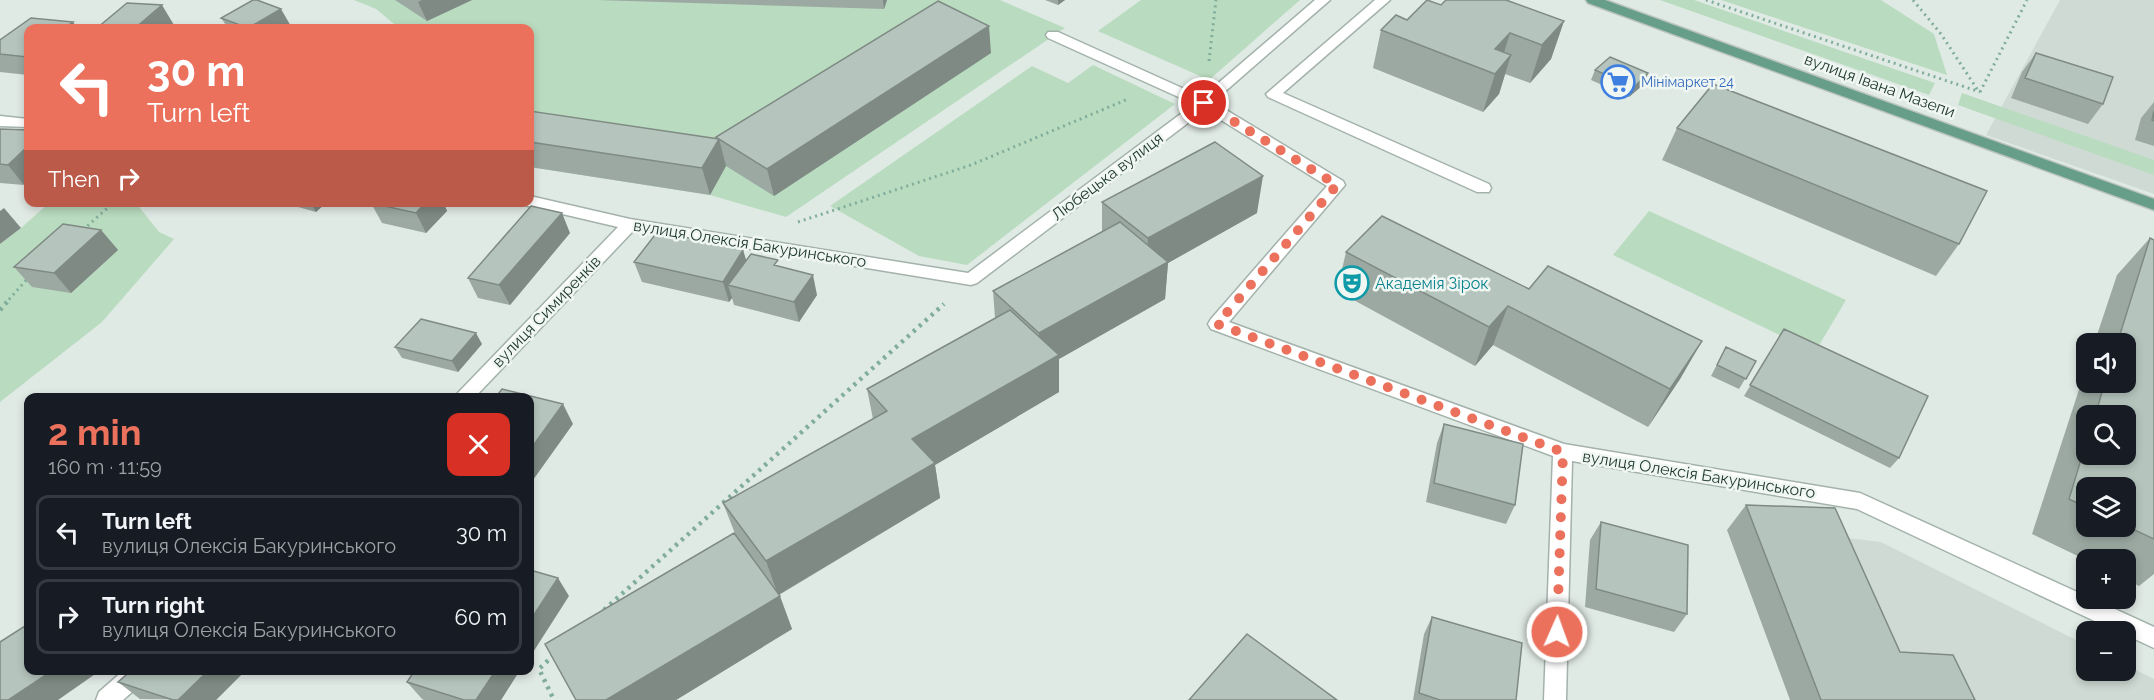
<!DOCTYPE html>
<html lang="en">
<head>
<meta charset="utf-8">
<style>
	:root { --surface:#171b24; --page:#20242c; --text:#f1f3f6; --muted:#9ea1a6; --line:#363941; --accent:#ec715c }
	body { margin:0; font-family:Raleway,sans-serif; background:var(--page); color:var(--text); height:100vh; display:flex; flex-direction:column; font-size:22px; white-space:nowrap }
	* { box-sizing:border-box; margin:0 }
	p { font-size:20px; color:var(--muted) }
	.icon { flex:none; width:33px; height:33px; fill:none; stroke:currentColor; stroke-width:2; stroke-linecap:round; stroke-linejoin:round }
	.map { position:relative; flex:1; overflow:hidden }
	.drawer { position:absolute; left:24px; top:393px; width:510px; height:282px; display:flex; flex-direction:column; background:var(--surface); border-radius:12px; box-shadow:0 3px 9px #0003 }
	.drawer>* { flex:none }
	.hud { position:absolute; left:24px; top:24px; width:510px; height:183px; border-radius:12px; box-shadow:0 3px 9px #0003; background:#ec715c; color:#fff; overflow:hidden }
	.buttons { position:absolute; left:2076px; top:333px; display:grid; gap:12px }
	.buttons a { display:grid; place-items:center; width:60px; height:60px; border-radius:12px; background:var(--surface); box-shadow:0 3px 9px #0003; font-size:30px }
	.pin { position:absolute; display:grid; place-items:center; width:51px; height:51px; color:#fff; margin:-26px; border:3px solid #fff; border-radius:50%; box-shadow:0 2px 6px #0007 }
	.me { position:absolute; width:66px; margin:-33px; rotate:2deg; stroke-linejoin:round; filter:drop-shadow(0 0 4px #0008) }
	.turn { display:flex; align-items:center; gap:21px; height:126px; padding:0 24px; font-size:27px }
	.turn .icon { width:78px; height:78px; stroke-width:2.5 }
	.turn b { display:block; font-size:42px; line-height:51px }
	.then { display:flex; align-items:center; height:57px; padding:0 24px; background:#0003; gap:12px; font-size:22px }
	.round { display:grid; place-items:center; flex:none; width:63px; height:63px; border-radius:12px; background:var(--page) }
	.overview { display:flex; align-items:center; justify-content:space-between; height:102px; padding:0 24px }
	h1 { font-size:36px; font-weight:700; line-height:45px; color:var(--accent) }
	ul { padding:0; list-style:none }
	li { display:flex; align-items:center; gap:18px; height:75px; margin:0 12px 9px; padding:0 12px; border:3px solid var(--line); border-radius:12px }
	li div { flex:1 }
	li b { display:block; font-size:22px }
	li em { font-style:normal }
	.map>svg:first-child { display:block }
	.built { fill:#cedad3 }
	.green { fill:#b9dbbf }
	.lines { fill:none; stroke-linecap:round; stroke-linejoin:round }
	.minor-casing { stroke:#a3b2ab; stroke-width:3 }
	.major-casing { stroke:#bcc4c1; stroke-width:3 }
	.path-far1 { stroke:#81ad9b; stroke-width:3; stroke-dasharray:2 4; stroke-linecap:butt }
	.path { stroke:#81ad9b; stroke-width:4.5; stroke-dasharray:3 5; stroke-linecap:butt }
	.minor { fill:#fff; fill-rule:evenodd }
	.major { fill:#669e8a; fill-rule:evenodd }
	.wall { fill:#9ca9a3; fill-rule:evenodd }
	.shaded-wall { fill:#7f8a84 }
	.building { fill:#b5c5bd; stroke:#7f8a84; stroke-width:1.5 }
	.route { stroke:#ec715c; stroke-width:10; stroke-dasharray:0 18 }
	.labels { text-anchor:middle; stroke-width:5; stroke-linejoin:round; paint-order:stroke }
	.far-shop-label { font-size:14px; fill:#366cbe; stroke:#f0f7f3; text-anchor:start }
	.street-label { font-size:16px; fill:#213a31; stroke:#f0f7f3 }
	.culture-label { font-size:16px; fill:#0d838f; stroke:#f0f7f3; text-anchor:start }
</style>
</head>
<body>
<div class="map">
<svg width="2154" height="700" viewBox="0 0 2154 700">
	<rect width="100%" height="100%" fill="#e0eae5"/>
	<!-- built -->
	<path class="built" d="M2060,0H2154V194L1986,135Z
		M1814,534L1881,542L2086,645V670H2126V665L2154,679V700H1790Z"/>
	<!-- green -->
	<path class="green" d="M354,0H1000L1065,28L786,217L710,195L530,167V28H399L376,9Z
		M1141,0H1300L1209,80L1098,31Z
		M1660,0H1694L1935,83L1929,95Z
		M1721,0H1881L1934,34L1947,75Z
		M1093,65L1175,104L967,265L919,256L830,206L1032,66L1068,83Z
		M1962,93L2154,160V175L1958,105Z
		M49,203H136L159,232L174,239L102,322L0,402V244L21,228Z
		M1649,211L1846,300L1815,352L1613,255Z"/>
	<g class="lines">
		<!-- minor casing -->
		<g class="minor-casing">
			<path id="minor" d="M1315,0H1330L1213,102L1343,181L1345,185L1229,322L1564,444L1860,493L2086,596V598H2091L2154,627V648L2126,635V632H2118L1857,509L1572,461L1566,700H1544L1553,456L1211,329L1208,324L1211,319L1327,186L1205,110L977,283L971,285L634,230L474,398H453L618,227L524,205L523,202H530V196L630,219L968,273L1194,104L1048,38L1046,35L1048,32H1058L1202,97Z
				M1375,0H1390L1283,93L1489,184L1491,188L1489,192H1477L1268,97L1266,94Z
				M0,116L28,119V127L0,126Z
				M124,670H152L149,677L123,700H96L99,692Z"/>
		</g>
		<!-- major casing -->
		<g class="major-casing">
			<path id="major" d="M1586,0H1605L2154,199V210L1588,3Z"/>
		</g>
		<!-- path-far1 -->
		<path class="path-far1" d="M1706,0L1980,92
			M1913,0L1941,34L1979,92
			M1209,61L1216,0
			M1980,92L2027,0
			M798,222L971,165L1128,99
			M83,230L114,202
			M5,304L28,278"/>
		<!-- path -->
		<path class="path" d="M0,310L7,302
			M604,610L944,304
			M554,655L539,669L554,700"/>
		<!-- minor -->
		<use href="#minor" class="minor"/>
		<!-- major -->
		<use href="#major" class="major"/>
	</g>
	<!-- wall -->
	<path class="wall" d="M395,0H472L427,21Z
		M597,0H887L884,9Z
		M1045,0H1065L1058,5Z
		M1441,5L1564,21L1551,59L1530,83L1505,74L1499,94L1483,112L1373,68L1381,30Z
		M31,18L73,22L77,28H28V75L0,72V40Z
		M221,18L292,28H228Z
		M991,53L774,196L726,166L710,195L530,167V111L716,139V137Z
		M2036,53L2103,104L2088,124L2011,98L2022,72Z
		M1595,70L1648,73L1644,84L1629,97L1591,80Z
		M2154,102V146L2135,140L2141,118Z
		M1677,128L1959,244L1936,276L1662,160Z
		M0,129L24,185L0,183Z
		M280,202H327L316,212Z
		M371,202H443L447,211L426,233L382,223L371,203Z
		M1102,202L1257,213L1168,263L1165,299L1059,359V392L935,465L940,498L779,595L792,629L676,700H576L736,536L723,503L873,419L867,389L995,318L993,291L1102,232Z
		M101,230L118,250L71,293L32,287L14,267Z
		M570,233L510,305L478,298L468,278Z
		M2150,238L2154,240V574L2139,586L2126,579V560H2086L2032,534L2086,368V382H2126V344H2094L2117,275ZM2086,416H2126L2086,454ZM2086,488H2126V526H2086Z
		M743,250L746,260L779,267L817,295L799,322L734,305L732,298L729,302L642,282L634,262Z
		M1346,252L1529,289L1702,341L1680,379L1648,427L1493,345L1475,366L1337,291Z
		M1784,329L1899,458L1890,468L1744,396Z
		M482,344L458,372L402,358L395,347Z
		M1726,347L1756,361L1739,389L1711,376Z
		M1444,424L1515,505L1506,524L1426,502L1437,443Z
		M1746,505L1900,652L1975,700H1790L1727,530Z
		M1601,522L1687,614L1674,632L1585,607L1590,540Z
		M1432,617L1516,700H1413L1424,634Z
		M132,670H246L216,700L140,699L118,682Z
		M520,670L501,700H424L422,699L407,682Z"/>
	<!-- shaded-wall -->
	<path class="shaded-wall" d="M422,0H472L427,21L418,2Z
		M883,0H887L884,9Z
		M1058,0H1065L1058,5Z
		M162,5L174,25L170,28H135Z
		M281,9L292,28H249Z
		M1564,21L1551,59L1530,83L1542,45Z
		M73,22L77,28H64Z
		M989,26L991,53L774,196L767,169Z
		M1510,33L1499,69L1511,55L1499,94L1483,112L1495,74V49Z
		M1648,73L1644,84L1629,97L1634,87Z
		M719,139L726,166L710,195L702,168Z
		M28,146V181L24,185L8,165Z
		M1263,176L1257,213L1168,263L1165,299L1059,359V392L935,465L940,498L778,595L766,561L912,439L1040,366L1039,333L1146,274L1148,238Z
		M310,202H327L316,212Z
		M426,202H443L447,211L426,233L416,213Z
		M4,208L21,228L0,244V211Z
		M562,213L570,233L510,305L499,285Z
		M101,230L118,250L71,293L54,273Z
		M743,250L749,270L728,285L732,298L729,302L723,282Z
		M813,275L817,295L799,322L794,302Z
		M1508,306L1493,345L1475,366L1489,327Z
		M476,333L482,344L458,372L452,361Z
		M1702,341L1680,379L1648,427L1670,389Z
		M563,404L573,424L533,480L530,474V450Z
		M558,578L569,596L530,657V621Z
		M780,596L792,629L676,700H606Z
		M53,670H101L58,700H8Z
		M209,670H246L216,700H178Z
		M496,670H520L501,700H476Z"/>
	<!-- building -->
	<path class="building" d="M253,0H257L281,9L248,28L221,18Z
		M1427,0L1441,5L1446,0H1506L1564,21L1542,45L1510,33L1495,49L1511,55L1495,74L1381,30L1396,15L1407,20Z
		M938,1L989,26L767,169L719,139L702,168L530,142V111L719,139L716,137Z
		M127,3L162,5L135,28H97Z
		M31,18L73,22L64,28H28V55L27,57L0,54V40Z
		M184,25L199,27L197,28H180Z
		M2036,53L2113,77L2103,104L2025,78Z
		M1610,57L1648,73L1634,87L1595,70Z
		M1713,84L1987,191L1959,244L1677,128Z
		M2154,111V121L2152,120Z
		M0,129L28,130V146L8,165L0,164Z
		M1215,142L1263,176L1148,238L1102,202Z
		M371,202H426L416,213L371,203Z
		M531,206L562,213L499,285L468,278Z
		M1382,216L1529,289L1548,266L1702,341L1670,389L1508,306L1489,327L1346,252Z
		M1120,222L1168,262L1039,333L993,291Z
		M63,224L101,230L54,273L14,267Z
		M658,231L743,250L723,282L634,262Z
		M2150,238L2154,240V539L2126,526V488H2086V507L2069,499L2086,443V454H2126V416H2095L2105,382H2126V344H2117Z
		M751,254L778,260L774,265L813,275L794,302L728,285Z
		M1010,310L1059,355L912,439L935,463L766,561L723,503L887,411L867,389Z
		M421,319L476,333L452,361L395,347Z
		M1784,329L1928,396L1899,458L1750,385Z
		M1726,347L1756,361L1746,379L1717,365Z
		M502,389L563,404L530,450V398H495Z
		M1444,424L1523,444L1515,505L1434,483Z
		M1746,505L1835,508L1900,652L1953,655L1975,700H1821Z
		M1601,522L1688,545L1687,614L1596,589Z
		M734,533L780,596L606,700H576L545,644Z
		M530,570L558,578L530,621Z
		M1432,617L1522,643L1516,700H1440L1419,693Z
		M28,624V670H53L8,700H0V642Z
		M1247,634L1337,700H1189Z
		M132,670H209L178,700H173L118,682Z
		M415,670H496L476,700H464L407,682Z"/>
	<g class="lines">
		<!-- route -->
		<path class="route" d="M1204,103L1337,185L1217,324L1563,452L1557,632"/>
	</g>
	<!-- icons -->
	<defs>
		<g id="supermarket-ring" transform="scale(1.725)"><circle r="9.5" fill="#f0f7f3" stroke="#3f7fe0" stroke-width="1.5"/><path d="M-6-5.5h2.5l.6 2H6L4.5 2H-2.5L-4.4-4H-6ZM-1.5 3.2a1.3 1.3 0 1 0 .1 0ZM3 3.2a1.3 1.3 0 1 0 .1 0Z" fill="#3f7fe0"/></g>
		<g id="theatre-ring" transform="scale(1.725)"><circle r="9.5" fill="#f0f7f3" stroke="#0f9aa8" stroke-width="1.5"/><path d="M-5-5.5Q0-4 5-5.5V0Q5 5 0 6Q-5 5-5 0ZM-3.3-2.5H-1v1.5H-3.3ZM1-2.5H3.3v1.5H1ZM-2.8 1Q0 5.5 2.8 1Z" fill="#0f9aa8"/></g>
	</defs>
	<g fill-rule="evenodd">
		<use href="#supermarket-ring" x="1618" y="82"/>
		<use href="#theatre-ring" x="1352" y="283"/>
	</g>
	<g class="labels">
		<!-- far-shop labels -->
		<g class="far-shop-label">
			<text x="1641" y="87">Мінімаркет 24</text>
		</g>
		<!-- street labels -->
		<g class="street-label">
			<text transform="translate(1880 85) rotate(20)" y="6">вулиця Івана Мазепи</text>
			<text transform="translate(1107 176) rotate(-37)" y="6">Любецька вулиця</text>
			<text transform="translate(750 243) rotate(9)" y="6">вулиця Олексія Бакуринського</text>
			<text transform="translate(546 311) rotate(-46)" y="6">вулиця Симиренків</text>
			<text transform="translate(1699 474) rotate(9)" y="6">вулиця Олексія Бакуринського</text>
		</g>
		<!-- culture labels -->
		<g class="culture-label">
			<text x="1375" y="289">Академія Зірок</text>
		</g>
	</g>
</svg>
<div class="buttons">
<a><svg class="icon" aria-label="sound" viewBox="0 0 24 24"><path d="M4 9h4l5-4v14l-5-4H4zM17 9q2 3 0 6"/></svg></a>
<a><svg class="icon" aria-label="search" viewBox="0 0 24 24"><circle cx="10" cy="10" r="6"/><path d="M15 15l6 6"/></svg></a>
<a><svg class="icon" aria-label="layers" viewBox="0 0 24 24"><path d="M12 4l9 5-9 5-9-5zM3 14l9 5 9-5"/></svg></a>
<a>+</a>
<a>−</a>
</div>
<div class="pin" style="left:1204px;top:103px;background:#d93025"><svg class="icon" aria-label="arrive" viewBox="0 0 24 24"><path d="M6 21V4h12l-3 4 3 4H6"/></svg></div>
<svg class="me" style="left:1557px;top:632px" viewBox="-20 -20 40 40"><circle r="17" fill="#ec715c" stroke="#fff" stroke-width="3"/><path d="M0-11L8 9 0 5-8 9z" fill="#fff"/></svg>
<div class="hud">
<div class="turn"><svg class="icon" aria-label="left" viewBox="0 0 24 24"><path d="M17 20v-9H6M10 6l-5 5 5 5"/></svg><div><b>30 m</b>Turn left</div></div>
<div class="then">Then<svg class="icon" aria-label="right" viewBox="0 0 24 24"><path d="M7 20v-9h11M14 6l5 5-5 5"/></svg></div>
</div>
<section class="drawer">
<div class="overview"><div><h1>2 min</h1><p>160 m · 11:59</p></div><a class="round" style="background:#d93025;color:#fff"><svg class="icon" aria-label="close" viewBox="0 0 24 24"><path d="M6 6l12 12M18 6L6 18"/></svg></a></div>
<ul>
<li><svg class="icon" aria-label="left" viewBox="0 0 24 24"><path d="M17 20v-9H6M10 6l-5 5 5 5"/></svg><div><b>Turn left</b><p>вулиця Олексія Бакуринського</p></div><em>30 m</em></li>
<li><svg class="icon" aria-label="right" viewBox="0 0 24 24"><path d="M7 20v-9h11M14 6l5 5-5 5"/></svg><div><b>Turn right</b><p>вулиця Олексія Бакуринського</p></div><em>60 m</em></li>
</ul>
</section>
</div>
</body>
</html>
